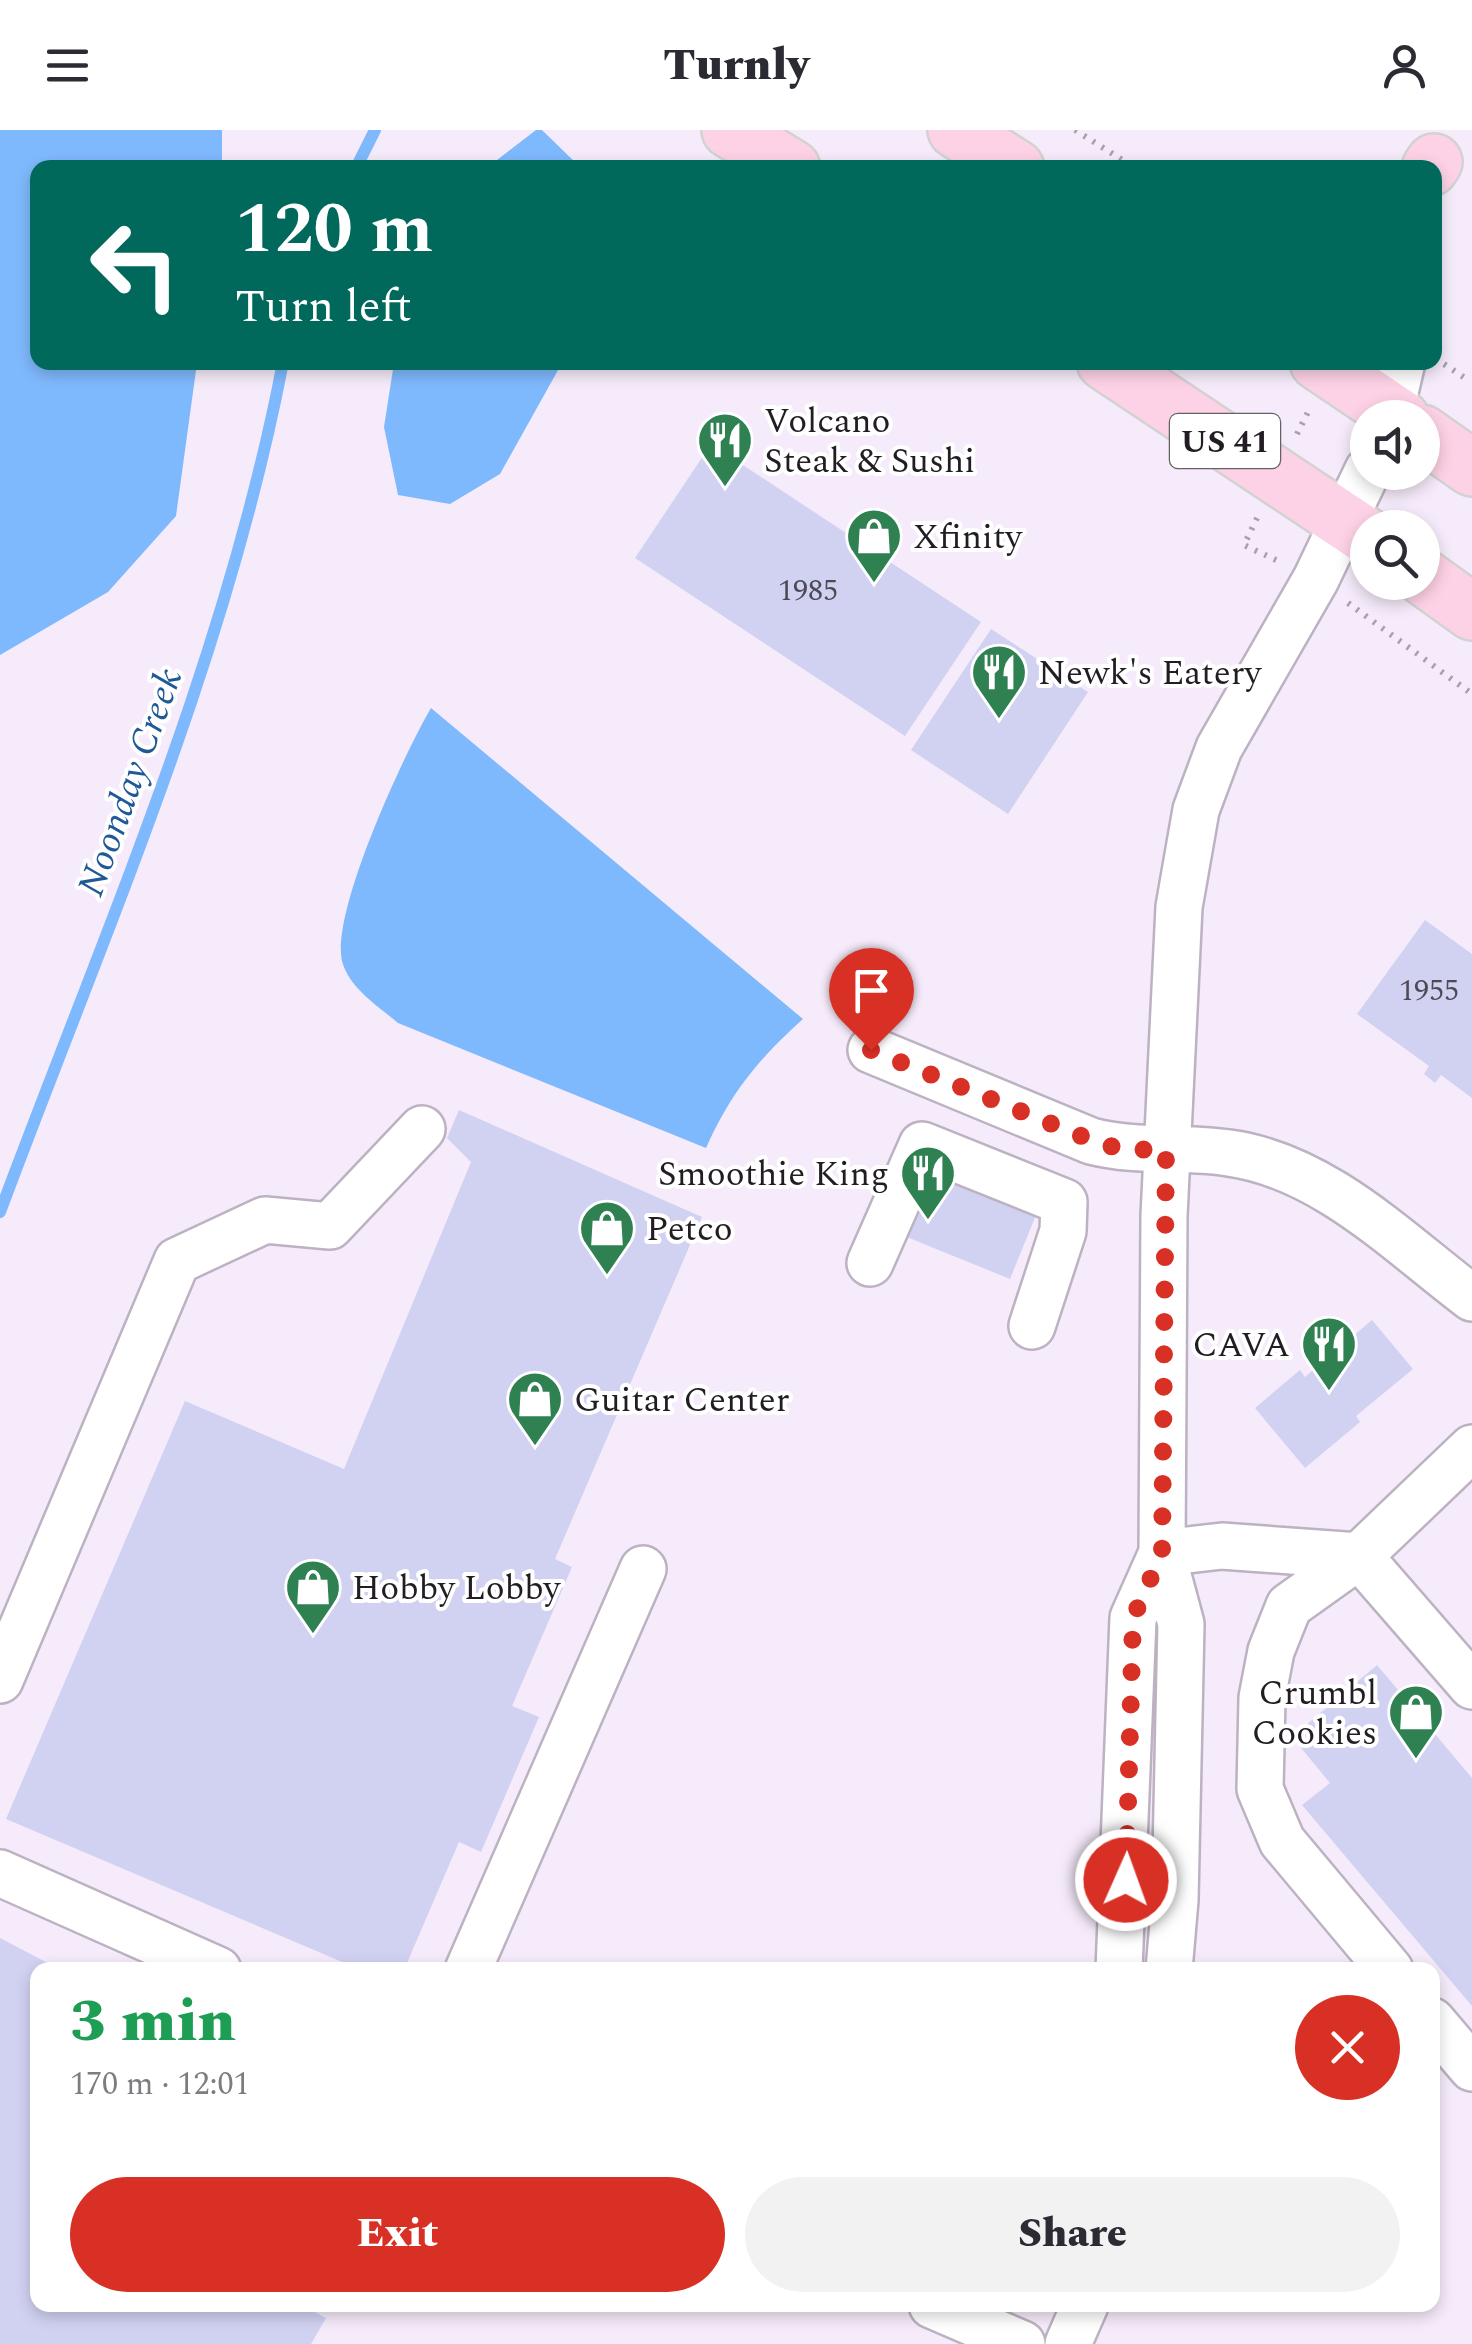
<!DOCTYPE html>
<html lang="en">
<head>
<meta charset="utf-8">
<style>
	:root { --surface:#fff; --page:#f2f2f3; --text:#2b2b33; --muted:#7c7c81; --accent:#d93025 }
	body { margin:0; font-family:Spectral,serif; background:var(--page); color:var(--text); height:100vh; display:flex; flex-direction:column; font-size:38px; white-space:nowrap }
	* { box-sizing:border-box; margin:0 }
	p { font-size:32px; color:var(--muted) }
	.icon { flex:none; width:55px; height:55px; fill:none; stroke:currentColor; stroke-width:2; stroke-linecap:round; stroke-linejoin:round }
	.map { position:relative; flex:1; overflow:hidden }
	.details { position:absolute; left:30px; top:1832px; width:1410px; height:350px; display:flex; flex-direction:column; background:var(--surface); border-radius:20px; box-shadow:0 5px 15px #0003 }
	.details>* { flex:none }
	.top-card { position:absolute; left:30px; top:30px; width:1412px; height:210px; border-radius:20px; box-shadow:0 5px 15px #0003; background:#00695c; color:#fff; overflow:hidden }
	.tools { position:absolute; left:1350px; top:270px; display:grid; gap:20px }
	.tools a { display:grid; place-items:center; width:90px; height:90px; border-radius:50%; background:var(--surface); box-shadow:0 5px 15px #0003; font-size:50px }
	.pin { position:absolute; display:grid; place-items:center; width:85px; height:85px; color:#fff; margin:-102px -42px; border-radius:50% 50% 50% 0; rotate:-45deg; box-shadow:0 0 10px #0007 }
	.pin .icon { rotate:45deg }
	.me { position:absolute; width:110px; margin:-55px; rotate:2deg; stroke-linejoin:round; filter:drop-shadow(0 0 8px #0008) }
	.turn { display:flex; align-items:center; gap:35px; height:210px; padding:0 40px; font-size:45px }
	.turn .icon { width:130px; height:130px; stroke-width:2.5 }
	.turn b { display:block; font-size:70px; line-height:85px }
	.round { display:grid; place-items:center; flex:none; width:105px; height:105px; border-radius:52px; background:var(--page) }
	.overview { display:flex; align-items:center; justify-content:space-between; height:170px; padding:0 40px }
	h1 { font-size:60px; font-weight:800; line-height:75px; color:#1e9e55 }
	.button { display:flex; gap:20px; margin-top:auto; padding:20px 40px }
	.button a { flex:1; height:115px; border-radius:60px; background:var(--accent); color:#fff; font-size:40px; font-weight:800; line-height:115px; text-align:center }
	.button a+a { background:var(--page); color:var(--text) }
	header { display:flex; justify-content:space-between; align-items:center; height:130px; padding:0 40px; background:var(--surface); font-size:45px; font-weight:800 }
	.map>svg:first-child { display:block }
	.water { fill:#7fb9fd }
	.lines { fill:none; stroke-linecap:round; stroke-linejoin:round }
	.stream { stroke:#7fb9fd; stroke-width:12 }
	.building { fill:#d1d1f2 }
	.minor-casing { stroke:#bdb2c1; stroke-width:50 }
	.major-casing { stroke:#d3d2d3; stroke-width:60 }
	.path { stroke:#a9a0ac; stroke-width:6; stroke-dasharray:2.5 8; stroke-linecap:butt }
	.minor { stroke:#fff; stroke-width:45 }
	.major { stroke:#fed2e6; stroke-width:55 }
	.route { stroke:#d93025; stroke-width:18; stroke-dasharray:0 32.4 }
	.labels { text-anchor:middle; stroke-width:8; stroke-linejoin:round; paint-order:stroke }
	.number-label { font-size:30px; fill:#4d4a56 }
	.shield { fill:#fff; stroke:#646164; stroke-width:2.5 }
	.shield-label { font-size:32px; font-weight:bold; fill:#211d22 }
	.poi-label { font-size:35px; fill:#211d22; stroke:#fff; text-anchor:start }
	.water-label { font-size:38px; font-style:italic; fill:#1f5996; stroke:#fff }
</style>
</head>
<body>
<header><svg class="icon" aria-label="menu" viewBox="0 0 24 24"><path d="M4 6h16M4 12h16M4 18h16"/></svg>Turnly<svg class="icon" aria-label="person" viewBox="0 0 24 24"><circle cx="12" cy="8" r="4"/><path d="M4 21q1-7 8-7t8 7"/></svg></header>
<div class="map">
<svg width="1472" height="2214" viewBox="0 0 1472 2214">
	<rect width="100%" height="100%" fill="#f6ebfa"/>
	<!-- water -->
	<path class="water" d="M0,0H222V37L38,38V232L197,233L176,386L108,462L0,525Z
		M536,0H542L580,37H488Z
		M394,233V232L562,233L500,344L450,374L398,365L384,297Z
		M431,578L803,889C757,931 732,961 706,1018L398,893C378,876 349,858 342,831C331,781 404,624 431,578Z"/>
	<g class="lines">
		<!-- stream -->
		<path class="stream" d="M356,38L375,0
			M0,1082C104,803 227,526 283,232"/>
	</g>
	<!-- building -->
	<path class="building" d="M711,314L981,492L905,606L635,428Z
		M991,499L1088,562L1008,684L911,620Z
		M1425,790L1472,824V968L1441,945L1435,953L1424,944L1429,936L1357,884Z
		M459,980L702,1087L555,1429L572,1437L512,1576L539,1587L481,1722L459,1712L404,1840H361L6,1689L185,1271L344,1339L471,1032L447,1008Z
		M919,1032L1038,1080L1010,1149L892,1101Z
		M1372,1190L1413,1239L1356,1286L1360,1292L1305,1338L1255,1278L1300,1240L1305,1247Z
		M1377,1535L1472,1648V1876L1302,1675L1330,1653L1292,1607Z
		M0,1808L61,1840H38V2175H302L326,2188L311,2214H0Z"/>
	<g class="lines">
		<!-- minor casing -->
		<g class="minor-casing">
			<path id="minor" d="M1389,288L1402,232
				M871,920L1091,1011C1137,1023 1183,1016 1229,1023C1324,1036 1399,1113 1472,1168
				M870,1133L922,1015L1064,1072L1063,1101L1032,1196
				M1162,1423L1222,1416L1359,1426L1472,1556
				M0,1550L177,1131L265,1090L330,1096L422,999
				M0,1743L218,1840
				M468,1840L643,1439
				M1119,1840L1133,1488L1162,1423
				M1169,1840L1175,1770L1181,1494L1162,1423L1164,1086L1179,777L1196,680L1219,618L1316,449L1368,340
				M1390,1840L1282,1711L1260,1659L1262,1568L1271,1521L1289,1476L1359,1426L1472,1318
				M1432,1891L1472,1938
				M932,2175L1022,2214
				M1068,2214L1085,2175"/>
		</g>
		<!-- major casing -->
		<g class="major-casing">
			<path id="major" d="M730,0L792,38
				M956,0L1016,38
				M1430,38L1434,32
				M1105,232L1368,407
				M1318,232L1401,288
				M1422,303L1472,338
				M1422,446L1472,482"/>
		</g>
		<!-- path -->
		<path class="path" d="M1075,0L1135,38
			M1444,234L1468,250
			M1297,304L1309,280
			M1257,388L1244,415L1278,431
			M1348,473L1472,564"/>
		<!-- minor -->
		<use href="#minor" class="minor"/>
		<!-- major -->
		<use href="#major" class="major"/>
	</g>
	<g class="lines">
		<!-- route -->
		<path class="route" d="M871,920L1091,1010L1120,1019L1166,1020L1162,1423L1133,1488L1126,1750"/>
	</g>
	<!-- icons -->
	<defs>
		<g id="restaurant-pin" transform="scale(2.875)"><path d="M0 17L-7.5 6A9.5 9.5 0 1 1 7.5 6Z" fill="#2f8152" stroke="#fff"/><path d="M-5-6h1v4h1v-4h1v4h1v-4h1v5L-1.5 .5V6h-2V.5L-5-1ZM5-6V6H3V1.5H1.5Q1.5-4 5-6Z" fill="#fff"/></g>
		<g id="shop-pin" transform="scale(2.875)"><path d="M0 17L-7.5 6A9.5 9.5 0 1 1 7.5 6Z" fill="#2f8152" stroke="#fff"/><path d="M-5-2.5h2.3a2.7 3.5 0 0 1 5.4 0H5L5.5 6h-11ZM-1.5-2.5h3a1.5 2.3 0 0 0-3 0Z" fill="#fff"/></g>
	</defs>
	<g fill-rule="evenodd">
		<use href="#restaurant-pin" x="725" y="310"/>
		<use href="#shop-pin" x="874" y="406"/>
		<use href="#restaurant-pin" x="999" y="542"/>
		<use href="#restaurant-pin" x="928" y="1043"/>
		<use href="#shop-pin" x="607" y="1098"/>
		<use href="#restaurant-pin" x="1329" y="1214"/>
		<use href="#shop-pin" x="535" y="1269"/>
		<use href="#shop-pin" x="313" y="1457"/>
		<use href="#shop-pin" x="1416" y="1582"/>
	</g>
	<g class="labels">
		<!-- number labels -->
		<g class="number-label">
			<text x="808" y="470">1985</text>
			<text x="1429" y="870">1955</text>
		</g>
		<!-- shield labels -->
		<rect class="shield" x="1170" y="284" width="110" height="54" rx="8"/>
		<g class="shield-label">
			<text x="1225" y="322">US 41</text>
		</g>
		<!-- poi labels -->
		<g class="poi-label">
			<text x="764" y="302">Volcano<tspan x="764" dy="40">Steak &amp; Sushi</tspan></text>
			<text x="913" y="418">Xfinity</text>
			<text x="1038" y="554">Newk's Eatery</text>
			<text x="889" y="1055" text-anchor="end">Smoothie King</text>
			<text x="646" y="1110">Petco</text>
			<text x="1290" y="1226" text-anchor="end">CAVA</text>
			<text x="574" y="1281">Guitar Center</text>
			<text x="352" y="1469">Hobby Lobby</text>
			<text x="1377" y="1574" text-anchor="end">Crumbl<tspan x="1377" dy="40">Cookies</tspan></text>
		</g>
		<!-- water labels -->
		<g class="water-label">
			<text transform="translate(129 652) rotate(-70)" y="13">Noonday Creek</text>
		</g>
	</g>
</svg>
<div class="tools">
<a><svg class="icon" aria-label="sound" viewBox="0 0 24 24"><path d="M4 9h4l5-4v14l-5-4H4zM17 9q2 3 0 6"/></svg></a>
<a><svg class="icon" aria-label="search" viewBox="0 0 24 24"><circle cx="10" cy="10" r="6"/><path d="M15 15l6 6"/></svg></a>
</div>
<div class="pin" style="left:871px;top:920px;background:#d93025"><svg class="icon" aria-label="arrive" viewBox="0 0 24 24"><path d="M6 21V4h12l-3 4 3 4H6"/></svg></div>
<svg class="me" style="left:1126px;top:1750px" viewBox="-20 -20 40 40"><circle r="17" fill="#d93025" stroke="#fff" stroke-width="3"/><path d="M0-11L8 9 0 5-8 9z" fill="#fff"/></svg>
<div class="top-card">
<div class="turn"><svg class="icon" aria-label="left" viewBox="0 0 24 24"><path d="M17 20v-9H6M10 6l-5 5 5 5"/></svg><div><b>120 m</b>Turn left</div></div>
</div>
<section class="details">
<div class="overview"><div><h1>3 min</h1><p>170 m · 12:01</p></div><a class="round" style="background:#d93025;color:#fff"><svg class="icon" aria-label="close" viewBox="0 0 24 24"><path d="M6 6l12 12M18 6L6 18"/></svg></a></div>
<div class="button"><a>Exit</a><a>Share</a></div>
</section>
</div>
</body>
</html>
